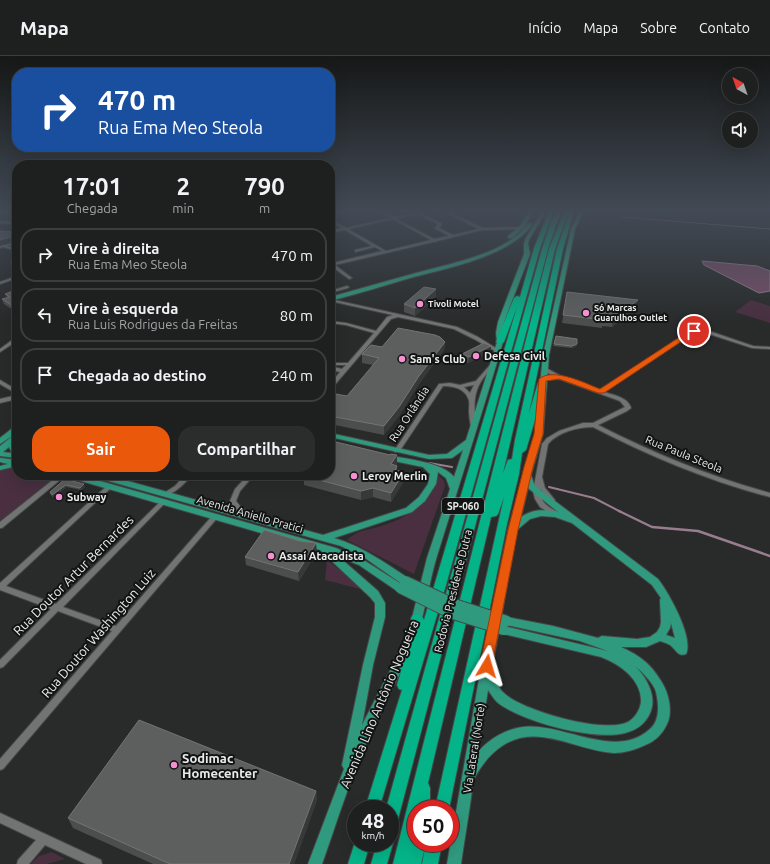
<!DOCTYPE html>
<html lang="pt">
<head>
<meta charset="utf-8">
<style>
	:root { --surface:#1e2020; --page:#2b2d2d; --text:#f1f3f6; --muted:#a1a3a5; --line:#3c3e3e; --accent:#ea580c }
	body { margin:0; font-family:Ubuntu,sans-serif; background:var(--page); color:var(--text); height:100vh; display:flex; flex-direction:column; font-size:15px; white-space:nowrap }
	* { box-sizing:border-box; margin:0 }
	p { font-size:13px; color:var(--muted) }
	.icon { flex:none; width:22px; height:22px; fill:none; stroke:currentColor; stroke-width:2; stroke-linecap:round; stroke-linejoin:round }
	.map { position:relative; flex:1; overflow:hidden }
	.details { position:absolute; left:12px; top:104px; width:323px; height:320px; display:flex; flex-direction:column; background:var(--surface); border-radius:16px; box-shadow:0 4px 16px #0002,0 0 0 1px var(--line) }
	.details>* { flex:none }
	.guide { position:absolute; left:12px; top:12px; width:323px; height:84px; border-radius:16px; box-shadow:0 4px 16px #0002,0 0 0 1px var(--line); background:#1a4fa0; color:#fff; overflow:hidden }
	.needle { width:26px; rotate:320deg }
	.buttons { position:absolute; left:722px; top:12px; display:grid; gap:8px }
	.buttons a { display:grid; place-items:center; width:36px; height:36px; border-radius:50%; background:var(--surface); box-shadow:0 4px 16px #0002,0 0 0 1px var(--line); font-size:20px }
	.speed { position:absolute; left:347px; top:744px; display:flex; gap:8px; font-size:20px; font-weight:700; text-align:center }
	.speed>* { display:grid; place-content:center; width:52px; height:52px; border-radius:50%; background:var(--surface); box-shadow:0 4px 16px #0002,0 0 0 1px var(--line); line-height:1 }
	.speed small { font-size:10px; font-weight:400 }
	.speed .limit { border:6px solid #d22; background:#fff; color:#111 }
	.pin { position:absolute; display:grid; place-items:center; width:34px; height:34px; color:#fff; margin:-17px; border:2px solid #fff; border-radius:50%; box-shadow:0 1px 4px #0007 }
	.me { position:absolute; width:44px; margin:-22px; rotate:7deg; stroke-linejoin:round; filter:drop-shadow(0 0 3px #0008) }
	.turn { display:flex; align-items:center; gap:14px; height:84px; padding:0 20px; font-size:18px }
	.turn .icon { width:52px; height:52px; stroke-width:2.5 }
	.turn b { display:block; font-size:28px; line-height:34px }
	.eta { display:flex; justify-content:space-evenly; align-items:center; height:68px; text-align:center }
	.eta b { font-size:24px; font-weight:700; line-height:28px }
	.cta { display:flex; gap:8px; margin-top:auto; padding:8px 20px }
	.cta a { flex:1; height:46px; border-radius:16px; background:var(--accent); color:#fff; font-size:16px; font-weight:700; line-height:46px; text-align:center }
	.cta a+a { background:var(--page); color:var(--text) }
	ul { padding:0; list-style:none }
	li { display:flex; align-items:center; gap:12px; height:54px; margin:0 8px 6px; padding:0 12px; border:2px solid var(--line); border-radius:16px }
	li div { flex:1 }
	li b { display:block; font-size:15px }
	li em { font-style:normal }
	header { display:flex; align-items:center; gap:24px; box-sizing:border-box; height:56px; padding:0 20px; background:var(--surface); border-bottom:1px solid var(--line) }
	header strong { font-size:19px }
	nav { display:flex; gap:22px; margin-inline-start:auto; font-size:14px }
	.map>svg:first-child { display:block }
	.green { fill:#492f40 }
	.water { fill:#764e68; stroke:#997d8f }
	.lines { fill:none; stroke-linecap:round; stroke-linejoin:round }
	.stream-far2 { stroke:#997d8f; stroke-width:1 }
	.stream-far1 { stroke:#997d8f; stroke-width:2 }
	.stream { stroke:#997d8f; stroke-width:2.5 }
	.minor-casing { stroke:#454847; stroke-width:2 }
	.major-casing { stroke:#454847; stroke-width:2 }
	.highway-casing { stroke:#454847; stroke-width:2 }
	.minor { fill:#717472; fill-rule:evenodd }
	.major { fill:#309a7f; fill-rule:evenodd }
	.highway { fill:#05b388; fill-rule:evenodd }
	.major-bridge-casing { stroke:#454847; stroke-width:12; stroke-linecap:butt }
	.major-bridge { stroke:#309a7f; stroke-width:10 }
	.wall { fill:#4c4e4d }
	.shaded-wall { fill:#363938 }
	.building { fill:#5d5f5e; stroke:#737574 }
	.route { fill:#ea580c; stroke:#983908 }
	.poi-dot { fill:#f591d2; stroke:#121313; stroke-width:1.5 }
	.labels { text-anchor:middle; stroke-width:4; stroke-linejoin:round; paint-order:stroke }
	.far-poi-label { font-size:9px; font-weight:bold; fill:#eaeceb; stroke:#121313; text-anchor:start }
	.shield { fill:#121313; stroke:#a9abaa; stroke-width:1 }
	.shield-label { font-size:10px; font-weight:bold; fill:#eaeceb }
	.poi-label { font-size:11px; font-weight:bold; fill:#eaeceb; stroke:#121313; text-anchor:start }
	.street-label { font-size:11px; fill:#eaeceb; stroke:#121313 }
	.near-street-label { font-size:13px; fill:#eaeceb; stroke:#121313 }
	.near-poi-label { font-size:13px; font-weight:bold; fill:#eaeceb; stroke:#121313; text-anchor:start }
</style>
</head>
<body>
<header>
<strong>Mapa</strong>
<nav><a>Início</a><a>Mapa</a><a>Sobre</a><a>Contato</a></nav>
</header>
<div class="map">
<svg width="770" height="808" viewBox="0 0 770 808">
	<rect width="100%" height="100%" fill="#282b2a"/>
	<!-- green -->
	<path class="green" d="M751,244L770,250V267L735,256Z
		M17,410V419H58L0,465V414Z
		M438,419L444,425L445,430L414,518L347,484C360,473 362,476 378,471C405,463 431,449 438,419Z
		M327,504L362,531L364,534L325,524Z
		M52,796L65,803L47,808H31L39,800Z"/>
	<!-- water -->
	<path class="water" d="M702,205L757,210L770,215V235L759,237L704,209Z"/>
	<g class="lines">
		<!-- stream-far2 -->
		<path class="stream-far2" d="M621,161L770,173"/>
		<!-- stream-far1 -->
		<path class="stream-far1" d="M429,407L452,411
			M549,431L594,442L621,456"/>
		<!-- stream -->
		<path class="stream" d="M619,455L652,471L698,475L770,500"/>
		<!-- minor casing -->
		<g class="minor-casing">
			<path id="minor" d="M0,154L17,155V157L0,156Z
				M376,154H380L394,161L433,154V155L421,157L441,167L442,168L439,172L453,179L479,173L442,155V154H445L483,172L525,171L527,172L525,173L482,174L437,185L435,186H433L335,209L352,222L349,223L331,210H330V206L333,207L382,195L375,191L355,196V194L372,190L345,174L330,177V175L342,172L330,165V163L346,172L390,162ZM418,158L438,168L435,172L436,173L449,180L434,183L396,163ZM393,163L431,184L386,195L348,173Z
				M493,154H508L509,155L507,156Z
				M0,165L17,166V168L0,167Z
				M330,182L333,184V186L330,185Z
				M17,186V188L7,190L17,193V195L3,191L0,192V190Z
				M17,204V207L13,208L11,207Z
				M17,220V222L0,228V226Z
				M347,230L349,231L348,232L330,237V235Z
				M330,243L457,271L478,281L499,294L497,295H495L474,283L454,273L398,261L391,263L332,332L330,333V328L340,316L330,314V310L342,313L346,309H330V307H348L374,277L346,269L330,267V265L346,267L376,275L387,261L393,259L330,245Z
				M692,274L709,275L753,290L770,291V293L752,292L706,277L695,276L604,336C613,339 628,341 631,352L627,355L598,369C653,397 711,421 770,437V441C709,425 649,400 593,371C578,371 558,376 548,388L542,421L545,432L555,444L554,445H550L540,433C540,447 547,450 558,456L559,458L558,460H554L540,451L535,443L533,435L542,388L547,382L559,375L583,367H593L625,351L620,345L559,323L541,324L540,323L541,322L554,320L542,314V312H546L561,320L599,334Z
				M15,282H17V285L0,296V293Z
				M490,309H494V310C490,315 485,319 482,324C472,339 474,355 477,371L476,372H472L471,371C470,366 469,360 469,355C469,350 470,345 468,342C464,332 452,330 443,330L399,396H395L394,395L439,328L450,327L460,329L476,325ZM474,329L470,337L464,331Z
				M0,324L17,334V338L0,328Z
				M17,339V343L0,347V343Z
				M59,419H66L2,472H0V466Z
				M119,419H126L118,425H114L113,424Z
				M185,419H192C186,426 173,440 164,439L163,438L164,437L175,430Z
				M248,419H254L240,435L236,445L240,450L252,459L253,461L252,463H248L236,454L230,445L235,433Z
				M110,428L112,429L113,430L112,431L6,530L56,548L161,445H165L166,446L165,447L63,551L116,570L213,459H217L218,461L3,713L0,714V703L112,575L58,555L3,611L0,612V604L51,553L0,534V527L108,429Z
				M0,757L101,804L102,808H86L45,789L29,808H17L18,804L36,784L0,767Z"/>
		</g>
		<!-- major casing -->
		<g class="major-casing">
			<path id="major" d="M347,154H353L330,160V158Z
				M530,154H534L524,172L512,182H508V180L520,170Z
				M543,154H547L530,182L528,187L530,198L504,266L502,277L503,286C482,358 459,429 437,500C429,526 426,553 417,579C405,611 387,641 373,672C352,716 338,763 322,808H308L344,713L342,709L363,609L375,561V547L370,541L320,494L67,421L66,419H79L336,492L365,505L403,529L405,532L403,535L400,536L397,535L359,509L339,501L378,535L385,547V561L373,609L362,669L394,607L406,580L412,562L427,502L450,433L446,422L438,416L436,428L425,445L412,456L334,482C362,490 385,507 408,522L410,525L408,528L405,529L402,528L365,502L341,490L94,421L93,419H106L323,479L406,452L419,441L428,428L430,418L423,411L384,403L383,401L384,399H387C405,403 443,406 454,421L463,394L452,402L429,403L330,381V377L429,399L447,398L466,384L497,286L496,277L498,266L524,198V187L526,182Z
				M580,154H584L575,173L549,299L543,378L531,419L534,428L539,433L658,523C669,537 694,582 686,598C677,601 676,593 670,589C667,587 663,586 660,585L646,591H621C640,600 650,607 661,625C669,637 673,656 667,668C662,679 654,686 643,690C634,694 624,697 614,697C577,695 537,666 502,690C491,697 481,710 475,721C472,727 472,736 471,742C468,764 464,786 461,808H447L484,594L508,474L525,411L535,378L543,299L571,173ZM528,432L558,456C546,453 532,453 521,461ZM541,460L555,461L572,467L652,529L661,542L660,544L661,566L660,571L657,576L650,581L637,583L602,580L598,582L553,570L507,561L503,562L502,565L503,568L507,569L580,585L608,595L504,570L500,571L499,574L500,577L504,578L601,601C620,608 642,624 641,646C640,654 635,662 628,666C605,678 524,655 505,638C495,630 497,621 492,612L517,474L530,463ZM671,567L675,582L666,579L670,572ZM635,610C643,617 653,626 656,636C659,649 660,664 650,673C615,705 563,666 523,671C506,673 489,683 478,696L488,634C491,638 493,642 497,646C521,666 595,685 625,677C638,674 649,665 652,651C655,636 645,620 635,610Z
				M529,167L533,168C509,201 447,212 410,222C383,230 357,238 330,245V241C359,233 387,225 416,217C452,207 506,198 529,167Z
				M14,371H17V377L0,388V382Z
				M14,379H17L16,390L17,402L0,400V390ZM9,391L12,397L2,396H3Z
				M0,402L17,404V410L0,414V410L8,408L0,406Z"/>
		</g>
		<!-- highway casing -->
		<g class="highway-casing">
			<path id="highway" d="M550,154H554L540,192L446,529L379,753H365L402,634L399,633L397,629L414,571L411,562L413,559L417,558L421,559L424,564L517,251L504,286L500,288L496,286L514,242L517,240L520,241L534,192Z
				M558,154H562L557,166L548,193L397,767L395,772L390,774V753H386L542,193L551,166Z
				M565,154H569L555,193L503,417L508,404L512,403L515,384L557,193L570,155L572,154L574,155L563,193L529,357L538,327L542,325L546,327L526,394L522,397L519,418L507,468L449,753H435L504,441L498,458L496,460L491,461L428,727L430,732V753H416V787H426L421,808H393L549,193Z
				M390,781L393,787L387,808H371L377,787H390Z
				M356,783V787H370L364,808H348Z
				M426,787H442L438,808H422Z"/>
		</g>
		<!-- minor -->
		<use href="#minor" class="minor"/>
		<!-- major -->
		<use href="#major" class="major"/>
		<!-- highway -->
		<use href="#highway" class="highway"/>
		<!-- major-bridge casing -->
		<g class="major-bridge-casing">
			<path id="major-bridge" d="M405,525L454,548L507,565
				M400,532L450,557L504,574"/>
		</g>
		<!-- major-bridge -->
		<use href="#major-bridge" class="major-bridge"/>
	</g>
	<!-- wall -->
	<path class="wall" d="M13,235V254L4,248L2,243L7,242L5,238Z
		M567,236L636,252L612,271L602,270V272L562,267Z
		M436,241L415,260L404,256V248Z
		M445,286L444,294L419,328L399,360L384,379L330,368V337L347,340L373,309L362,307V298L382,291Z
		M554,288L577,290L572,292L553,290Z
		M491,296L468,307L461,304L462,298Z
		M390,399H397V408L396,410H397V414L404,416V425L391,446L373,441L361,444L304,429V420Z
		M65,423L84,428L85,431L81,434L67,431L53,441L51,439L50,436Z
		M317,496L299,525L246,509L245,501Z
		M316,735L317,744L294,808H153L73,772L68,762Z"/>
	<!-- shaded-wall -->
	<path class="shaded-wall" d="M17,179V185L0,189V184Z
		M436,233V241L415,260V252Z
		M638,244L636,252L612,271L613,263Z
		M17,248V253L13,254L11,249Z
		M445,286L444,294L419,328L399,360L384,379V370L419,320Z
		M577,288V290L572,292V290Z
		M491,290V296L468,307L469,301Z
		M397,399V408L391,417V408Z
		M404,416V425L391,446V437Z
		M84,428L85,431L81,434L80,432Z
		M66,429L67,431L53,441L52,439Z
		M373,432V441L361,444V435Z
		M316,487L317,496L299,525L298,516Z
		M316,735L317,744L294,808H289Z"/>
	<!-- building -->
	<path class="building" d="M0,175L17,176V179L15,180L0,184Z
		M424,231L436,233L415,252L404,248Z
		M13,235L17,238V248L11,249L2,243L10,241L5,238Z
		M567,236L638,244L613,263L604,262V264L563,259Z
		M398,272L435,279L440,281L445,286L419,320L399,351L384,370L330,360V337L347,340L379,302L362,298L371,289L382,291Z
		M556,280L577,283V288L572,290L554,288Z
		M484,287L491,290L469,301L462,298Z
		M332,385L390,399L391,398L397,399L391,408L397,410L395,414L404,416L391,437L373,432L361,435L304,420V419H330V387Z
		M65,423L84,428L80,432L66,429L52,439L50,436Z
		M264,474L300,485L316,487L298,516L245,501Z
		M139,664L316,735L289,808H170L68,762Z"/>
	<!-- sky -->
	<linearGradient id="sky" x2="0" y2="1"><stop stop-color="#161817"/><stop offset="0.58" stop-color="#424a55"/><stop offset="1" stop-color="#424a55" stop-opacity="0"/></linearGradient>
	<rect width="770" height="267" fill="url(#sky)"/>
	<!-- route -->
	<path class="route" d="M692,273L697,275L604,337H598L559,323L546,325L543,378L533,411L518,474L495,594L492,613L487,615L483,613L481,610L483,594L508,474L524,411L534,378L539,323C553,311 585,327 600,333Z"/>
	<!-- markers -->
	<g class="poi-dot">
		<circle cx="420" cy="248" r="4"/>
		<circle cx="586" cy="257" r="4"/>
		<circle cx="476" cy="300" r="4"/>
		<circle cx="402" cy="303" r="4"/>
		<circle cx="354" cy="420" r="4"/>
		<circle cx="59" cy="441" r="4"/>
		<circle cx="271" cy="500" r="4"/>
		<circle cx="174" cy="709" r="4"/>
	</g>
	<g class="labels">
		<!-- far-poi labels -->
		<g class="far-poi-label">
			<text x="428" y="251">Tivoli Motel</text>
			<text x="594" y="255">Só Marcas<tspan x="594" dy="10">Guarulhos Outlet</tspan></text>
		</g>
		<!-- shield labels -->
		<rect class="shield" x="442" y="442" width="42" height="16" rx="3"/>
		<g class="shield-label">
			<text x="463" y="454">SP-060</text>
		</g>
		<!-- poi labels -->
		<g class="poi-label">
			<text x="484" y="304">Defesa Civil</text>
			<text x="410" y="307">Sam's Club</text>
			<text x="362" y="424">Leroy Merlin</text>
			<text x="67" y="445">Subway</text>
			<text x="279" y="504">Assaí Atacadista</text>
		</g>
		<!-- street labels -->
		<g class="street-label">
			<text transform="translate(409 358) rotate(-57)" y="4">Rua Orlândia</text>
			<text transform="translate(684 398) rotate(22)" y="4">Rua Paula Steola</text>
			<text transform="translate(250 458) rotate(16)" y="4">Avenida Aniello Pratici</text>
			<text transform="translate(453 535) rotate(-76)" y="4">Rodovia Presidente Dutra</text>
			<text transform="translate(474 692) rotate(-81)" y="4">Via Lateral (Norte)</text>
		</g>
		<!-- near-street labels -->
		<g class="near-street-label">
			<text transform="translate(73 519) rotate(-45)" y="5">Rua Doutor Artur Bernardes</text>
			<text transform="translate(98 577) rotate(-49)" y="5">Rua Doutor Washington Luiz</text>
			<text transform="translate(379 648) rotate(-67)" y="5">Avenida Lino Antônio Nogueira</text>
		</g>
		<!-- near-poi labels -->
		<g class="near-poi-label">
			<text x="182" y="707">Sodimac<tspan x="182" dy="15">Homecenter</tspan></text>
		</g>
	</g>
</svg>
<div class="buttons">
<a><svg class="needle" viewBox="-14 -14 28 28"><path d="M0-13l5 13h-10z" fill="#e53935"/><path d="M0 13l5-13h-10z" fill="#a1a3a5"/></svg></a>
<a><svg class="icon" aria-label="sound" viewBox="0 0 24 24"><path d="M4 9h4l5-4v14l-5-4H4zM17 9q2 3 0 6"/></svg></a>
</div>
<div class="speed"><div>48<small>km/h</small></div><div class="limit">50</div></div>
<div class="pin" style="left:694px;top:275px;background:#d93025"><svg class="icon" aria-label="arrive" viewBox="0 0 24 24"><path d="M6 21V4h12l-3 4 3 4H6"/></svg></div>
<svg class="me" style="left:487px;top:610px" viewBox="-20 -20 40 40"><path d="M0-17L14 15 0 8-14 15z" fill="#ea580c" stroke="#fff" stroke-width="4"/></svg>
<div class="guide">
<div class="turn"><svg class="icon" aria-label="right" viewBox="0 0 24 24"><path d="M7 20v-9h11M14 6l5 5-5 5"/></svg><div><b>470 m</b>Rua Ema Meo Steola</div></div>
</div>
<section class="details">
<div class="eta">
<div><b>17:01</b><p>Chegada</p></div>
<div><b>2</b><p>min</p></div>
<div><b>790</b><p>m</p></div>
</div>
<ul>
<li><svg class="icon" aria-label="right" viewBox="0 0 24 24"><path d="M7 20v-9h11M14 6l5 5-5 5"/></svg><div><b>Vire à direita</b><p>Rua Ema Meo Steola</p></div><em>470 m</em></li>
<li><svg class="icon" aria-label="left" viewBox="0 0 24 24"><path d="M17 20v-9H6M10 6l-5 5 5 5"/></svg><div><b>Vire à esquerda</b><p>Rua Luis Rodrigues da Freitas</p></div><em>80 m</em></li>
<li><svg class="icon" aria-label="arrive" viewBox="0 0 24 24"><path d="M6 21V4h12l-3 4 3 4H6"/></svg><div><b>Chegada ao destino</b></div><em>240 m</em></li>
</ul>
<div class="cta"><a>Sair</a><a>Compartilhar</a></div>
</section>
</div>
</body>
</html>
